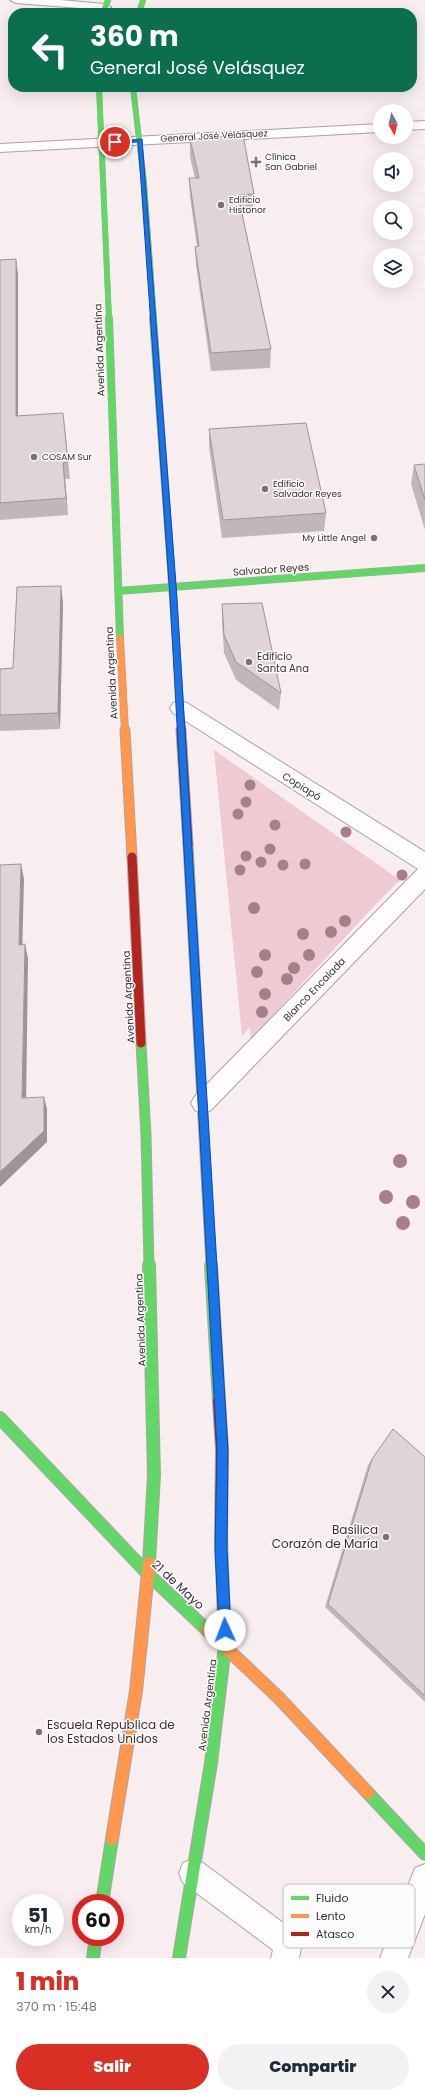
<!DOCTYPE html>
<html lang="es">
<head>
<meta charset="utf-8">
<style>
	:root { --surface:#fff; --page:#f2f2f3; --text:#1f2937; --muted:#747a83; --accent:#d93025 }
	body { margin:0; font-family:Poppins,sans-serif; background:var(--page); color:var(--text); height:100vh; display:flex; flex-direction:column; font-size:15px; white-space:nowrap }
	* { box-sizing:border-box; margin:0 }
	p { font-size:13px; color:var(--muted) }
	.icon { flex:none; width:22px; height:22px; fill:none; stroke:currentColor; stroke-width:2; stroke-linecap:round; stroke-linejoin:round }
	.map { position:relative; height:1958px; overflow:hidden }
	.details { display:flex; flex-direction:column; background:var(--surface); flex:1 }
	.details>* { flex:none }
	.top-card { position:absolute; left:8px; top:8px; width:409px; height:84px; border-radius:16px; box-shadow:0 4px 16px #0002; background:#0b6e4f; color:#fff; overflow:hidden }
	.needle { width:26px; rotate:172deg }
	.controls { position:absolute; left:373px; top:104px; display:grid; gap:8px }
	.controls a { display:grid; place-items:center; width:40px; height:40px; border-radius:50%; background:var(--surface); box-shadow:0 4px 16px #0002; font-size:20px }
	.speed { position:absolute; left:12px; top:1894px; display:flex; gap:8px; font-size:20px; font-weight:700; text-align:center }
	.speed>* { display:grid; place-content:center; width:52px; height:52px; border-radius:50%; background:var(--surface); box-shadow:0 4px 16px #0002; line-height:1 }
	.speed small { font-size:10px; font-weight:400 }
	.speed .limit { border:6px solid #d22; background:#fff; color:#111 }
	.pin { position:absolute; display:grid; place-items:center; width:34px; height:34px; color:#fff; margin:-17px; border:2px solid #fff; border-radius:50%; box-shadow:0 1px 4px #0007 }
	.me { position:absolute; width:44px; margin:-22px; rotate:358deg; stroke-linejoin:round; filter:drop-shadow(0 0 3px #0008) }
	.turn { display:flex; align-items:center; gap:14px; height:84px; padding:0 16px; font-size:18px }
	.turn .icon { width:52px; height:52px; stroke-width:2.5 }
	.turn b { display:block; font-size:28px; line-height:34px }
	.round { display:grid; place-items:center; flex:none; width:42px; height:42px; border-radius:21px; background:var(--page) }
	.summary { display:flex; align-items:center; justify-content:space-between; height:68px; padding:0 16px }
	h1 { font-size:24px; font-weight:800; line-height:30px; color:var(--accent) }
	.button { display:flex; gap:8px; margin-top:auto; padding:8px 16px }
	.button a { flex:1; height:46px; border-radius:24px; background:var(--accent); color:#fff; font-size:16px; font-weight:800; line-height:46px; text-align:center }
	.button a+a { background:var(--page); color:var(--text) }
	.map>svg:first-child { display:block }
	.green { fill:#eecbd2 }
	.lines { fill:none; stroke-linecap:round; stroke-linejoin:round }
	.lane-casing { stroke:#ada3a5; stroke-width:2 }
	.street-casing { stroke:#ada3a5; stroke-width:2 }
	.fast-far3-casing { stroke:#ada3a5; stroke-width:6 }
	.fast-far2-casing { stroke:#ada3a5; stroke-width:8 }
	.fast-far1-casing { stroke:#ada3a5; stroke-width:11 }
	.fast-casing { stroke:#ada3a5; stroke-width:14 }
	.slow-far2-casing { stroke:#ada3a5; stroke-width:8 }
	.slow-far1-casing { stroke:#ada3a5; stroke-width:11 }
	.slow-casing { stroke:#ada3a5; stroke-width:14 }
	.jam-far2-casing { stroke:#ada3a5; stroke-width:8 }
	.jam-far1-casing { stroke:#ada3a5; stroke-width:11 }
	.jam-casing { stroke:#ada3a5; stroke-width:14 }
	.lane { fill:#fefcfd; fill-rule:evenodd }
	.street { fill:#fefcfd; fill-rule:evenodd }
	.fast-far3 { stroke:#63d668; stroke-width:5.5 }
	.fast-far2 { stroke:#63d668; stroke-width:7 }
	.fast-far1 { stroke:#63d668; stroke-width:9 }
	.fast { stroke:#63d668; stroke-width:12 }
	.slow-far2 { stroke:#ff974d; stroke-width:7 }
	.slow-far1 { stroke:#ff974d; stroke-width:9 }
	.slow { stroke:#ff974d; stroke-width:12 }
	.jam-far2 { stroke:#b3261e; stroke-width:7 }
	.jam-far1 { stroke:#b3261e; stroke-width:9 }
	.jam { stroke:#b3261e; stroke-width:12 }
	.tree { fill:#a97e8b }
	.wall { fill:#c2b6b9 }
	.shaded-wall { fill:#9e9496 }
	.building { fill:#e1d4d7; stroke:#9e9496 }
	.route { fill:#1a73e8; stroke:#114b97 }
	.poi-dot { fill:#7c7274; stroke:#fbfbfb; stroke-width:1.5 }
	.labels { text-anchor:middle; stroke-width:3; stroke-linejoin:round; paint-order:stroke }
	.far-street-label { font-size:9px; fill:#3a2f32; stroke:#fbfbfb }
	.far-poi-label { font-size:9px; fill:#3a2f32; stroke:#fbfbfb; text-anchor:start }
	.street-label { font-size:10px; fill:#3a2f32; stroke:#fbfbfb }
	.poi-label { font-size:10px; fill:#3a2f32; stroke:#fbfbfb; text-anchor:start }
	.near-poi-label { font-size:12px; fill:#3a2f32; stroke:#fbfbfb; text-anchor:end }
	.near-street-label { font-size:12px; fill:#3a2f32; stroke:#fbfbfb }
	.key { fill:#fbfbfb; stroke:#c1bebf; stroke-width:1 }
	.key-label { font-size:11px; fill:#3a2f32 }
</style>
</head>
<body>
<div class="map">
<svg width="425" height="1958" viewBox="0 0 425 1958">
	<rect width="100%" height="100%" fill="#f8edef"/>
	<!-- green -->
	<path class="green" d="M214,750L400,880L376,904L251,1039L250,1027L242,1036Z"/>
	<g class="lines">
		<!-- lane casing -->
		<g class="lane-casing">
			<path id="lane" d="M193,1859L203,1863L298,1934L302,1944L299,1958H271L273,1950L183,1883L179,1873L183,1863Z
				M425,1864V1914L408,1958H380L415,1868Z"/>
		</g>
		<!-- street casing -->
		<g class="street-casing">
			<path id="street" d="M10,0H60L105,4L111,7L105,10L16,3Z
				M425,121V129L406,130V122Z
				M380,124V132L0,152V144Z
				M180,701L187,703L425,852V889L211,1110L203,1114L195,1110L191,1103L195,1096L418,869L173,713L170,708L173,703Z"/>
		</g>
		<!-- fast-far3 casing -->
		<g class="fast-far3-casing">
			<path id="fast-far3" d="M103,13L108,0
				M139,13L143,0
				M99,87L109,319
				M133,87L144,182L154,319"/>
		</g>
		<!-- fast-far2 casing -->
		<g class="fast-far2-casing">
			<path id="fast-far2" d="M109,318L120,638
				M153,318L171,568
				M118,591L425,568"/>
		</g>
		<!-- fast-far1 casing -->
		<g class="fast-far1-casing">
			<path id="fast-far1" d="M188,844L211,1266
				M141,1043L146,1135L149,1266"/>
		</g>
		<!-- fast casing -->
		<g class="fast-casing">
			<path id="fast" d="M211,1265L219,1401
				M0,1418L148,1574L207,1630
				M149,1563L154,1475L149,1265
				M368,1793L425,1854
				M102,1903L112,1839
				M93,1958L96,1937
				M179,1958L211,1763L225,1646L221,1538"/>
		</g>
		<!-- slow-far2 casing -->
		<g class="slow-far2-casing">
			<path id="slow-far2" d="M171,568L180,704
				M120,638L125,731"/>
		</g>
		<!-- slow-far1 casing -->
		<g class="slow-far1-casing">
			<path id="slow-far1" d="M125,730L132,857"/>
		</g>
		<!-- slow casing -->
		<g class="slow-casing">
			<path id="slow" d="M207,1630L278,1697L368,1793
				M112,1839L136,1691L149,1563"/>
		</g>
		<!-- jam-far2 casing -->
		<g class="jam-far2-casing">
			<path id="jam-far2" d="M180,704L182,731"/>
		</g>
		<!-- jam-far1 casing -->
		<g class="jam-far1-casing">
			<path id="jam-far1" d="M181,730L188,844
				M132,857L141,1043"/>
		</g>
		<!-- jam casing -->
		<g class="jam-casing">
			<path id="jam" d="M219,1401L222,1450L221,1538"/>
		</g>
		<!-- lane -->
		<use href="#lane" class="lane"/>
		<!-- street -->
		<use href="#street" class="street"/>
		<!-- fast-far3 -->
		<use href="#fast-far3" class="fast-far3"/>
		<!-- fast-far2 -->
		<use href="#fast-far2" class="fast-far2"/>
		<!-- fast-far1 -->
		<use href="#fast-far1" class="fast-far1"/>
		<!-- fast -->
		<use href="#fast" class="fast"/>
		<!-- slow-far2 -->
		<use href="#slow-far2" class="slow-far2"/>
		<!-- slow-far1 -->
		<use href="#slow-far1" class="slow-far1"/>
		<!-- slow -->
		<use href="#slow" class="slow"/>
		<!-- jam-far2 -->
		<use href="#jam-far2" class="jam-far2"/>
		<!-- jam-far1 -->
		<use href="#jam-far1" class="jam-far1"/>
		<!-- jam -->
		<use href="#jam" class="jam"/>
	</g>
	<!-- trees -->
	<g class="tree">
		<circle cx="250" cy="785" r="5.5"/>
		<circle cx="246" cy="802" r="5.5"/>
		<circle cx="238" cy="814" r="5.5"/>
		<circle cx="275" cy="825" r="5.5"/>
		<circle cx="346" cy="832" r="5.5"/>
		<circle cx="270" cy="849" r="5.5"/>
		<circle cx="246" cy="856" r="5.5"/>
		<circle cx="261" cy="862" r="5.5"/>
		<circle cx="305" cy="864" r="5.5"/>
		<circle cx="283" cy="865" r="5.5"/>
		<circle cx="240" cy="870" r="5.5"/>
		<circle cx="402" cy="875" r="5.5"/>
		<circle cx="254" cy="908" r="6"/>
		<circle cx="345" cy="921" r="6"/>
		<circle cx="331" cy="932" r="6"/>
		<circle cx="303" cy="934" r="6"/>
		<circle cx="265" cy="955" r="6"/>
		<circle cx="309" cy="955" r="6"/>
		<circle cx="294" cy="968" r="6"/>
		<circle cx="257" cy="972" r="6"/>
		<circle cx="287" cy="979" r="6"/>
		<circle cx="265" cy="994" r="6"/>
		<circle cx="262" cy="1012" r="6"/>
		<circle cx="400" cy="1161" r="7"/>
		<circle cx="386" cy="1197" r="7"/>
		<circle cx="413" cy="1202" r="7"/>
		<circle cx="403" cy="1223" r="7"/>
	</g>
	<!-- wall -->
	<path class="wall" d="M190,139L254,194L253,213H242L271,349L270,368L211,371L196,265L195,247H197L190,197L189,178H195L190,157Z
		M16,259L18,276V416L65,430L70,479H65L68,515L0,520V260Z
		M209,429L326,513L324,531L222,538L209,447Z
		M425,464V530L411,484L414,465Z
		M63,602L60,729L0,731V669L13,668Z
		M222,604L281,693L279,710L236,680L224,653L222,622Z
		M425,1457V1702L325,1607L368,1465L372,1459Z"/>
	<!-- shaded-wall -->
	<path class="shaded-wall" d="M16,259L18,276V433L16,416Z
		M63,463L65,479L68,515L66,498Z
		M61,586L63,602L60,729L58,713Z
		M21,864L24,879L22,959L19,945Z
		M25,944L28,958L26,1110L22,1098Z
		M44,1097L47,1109V1142L0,1187V1172Z"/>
	<!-- building -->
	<path class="building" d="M243,135L254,194L238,195L271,349L211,353L195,247L199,246L189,178H199L190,139Z
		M16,259V416L63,413L68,462L63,463L66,498L0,503V260Z
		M306,423L326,513L223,520L209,429Z
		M425,464V500L414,465Z
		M61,586L58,713L0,715V669L13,668L17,587Z
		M262,603L281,693L236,662L224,635L222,604Z
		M21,864L19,945L25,944L22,1098L44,1097V1131L0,1172V865Z
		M393,1429L425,1457V1696L328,1604L372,1459Z"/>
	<!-- route -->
	<path class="route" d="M142,139L177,598L228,1450L227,1550L231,1630L229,1634L225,1636L220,1634L219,1630L215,1550L217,1450L199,1119L170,598L141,182L138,142L115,143L112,142Z"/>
	<!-- markers -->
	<g class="poi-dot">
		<path d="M254 156h4v4h4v4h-4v4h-4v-4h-4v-4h4z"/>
		<circle cx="221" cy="205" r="4"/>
		<circle cx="34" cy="457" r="4"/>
		<circle cx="265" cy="489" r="4"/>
		<circle cx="374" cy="538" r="4"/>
		<circle cx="249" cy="662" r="4"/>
		<circle cx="386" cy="1537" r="4"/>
		<circle cx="39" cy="1732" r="4"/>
	</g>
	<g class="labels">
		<!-- far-street labels -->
		<g class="far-street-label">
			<text transform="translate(214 136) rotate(-3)" y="3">General José Velásquez</text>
		</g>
		<!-- far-poi labels -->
		<g class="far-poi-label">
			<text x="265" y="160">Clínica<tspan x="265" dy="10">San Gabriel</tspan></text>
			<text x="229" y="203">Edificio<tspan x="229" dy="10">Histonor</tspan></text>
			<text x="42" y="460">COSAM Sur</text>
			<text x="273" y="487">Edificio<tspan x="273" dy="10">Salvador Reyes</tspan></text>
			<text x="366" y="541" text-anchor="end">My Little Angel</text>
		</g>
		<!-- street labels -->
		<g class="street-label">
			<text transform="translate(99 350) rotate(-92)" y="4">Avenida Argentina</text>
			<text transform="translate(271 569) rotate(-4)" y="4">Salvador Reyes</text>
			<text transform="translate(111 673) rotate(-93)" y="4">Avenida Argentina</text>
			<text transform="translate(302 786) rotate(32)" y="4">Copiapó</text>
			<text transform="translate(314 989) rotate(-46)" y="4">Blanco Encalada</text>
			<text transform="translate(128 997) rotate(-93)" y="4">Avenida Argentina</text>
			<text transform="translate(140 1320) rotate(-92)" y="4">Avenida Argentina</text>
			<text transform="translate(207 1705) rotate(-83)" y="4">Avenida Argentina</text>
		</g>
		<!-- poi labels -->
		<g class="poi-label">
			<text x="257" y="660">Edificio<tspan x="257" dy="12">Santa Ana</tspan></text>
		</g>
		<!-- near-poi labels -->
		<g class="near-poi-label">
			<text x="378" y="1534">Basílica<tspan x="378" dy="14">Corazón de María</tspan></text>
			<text x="47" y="1729" text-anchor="start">Escuela Republica de<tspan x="47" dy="14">los Estados Unidos</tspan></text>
		</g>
		<!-- near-street labels -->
		<g class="near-street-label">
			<text transform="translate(178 1585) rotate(43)" y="4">21 de Mayo</text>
		</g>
	</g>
	<!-- legend -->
	<rect x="283" y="1884" width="132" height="64" rx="6" class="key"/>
	<rect x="291" y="1896" width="18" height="4" fill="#63d668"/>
	<rect x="291" y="1914" width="18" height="4" fill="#ff974d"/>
	<rect x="291" y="1932" width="18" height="4" fill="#b3261e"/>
	<g class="key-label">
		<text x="316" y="1902">Fluido</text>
		<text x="316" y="1920">Lento</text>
		<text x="316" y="1938">Atasco</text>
	</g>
</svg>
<div class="controls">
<a><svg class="needle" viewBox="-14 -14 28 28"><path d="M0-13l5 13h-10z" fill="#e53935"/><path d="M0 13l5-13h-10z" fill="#747a83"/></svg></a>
<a><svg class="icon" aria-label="sound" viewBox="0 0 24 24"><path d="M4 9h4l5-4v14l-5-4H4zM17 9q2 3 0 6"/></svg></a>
<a><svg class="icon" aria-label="search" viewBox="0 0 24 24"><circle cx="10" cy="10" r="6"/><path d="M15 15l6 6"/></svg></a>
<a><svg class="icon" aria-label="layers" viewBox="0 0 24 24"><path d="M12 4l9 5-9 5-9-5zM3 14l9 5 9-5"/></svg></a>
</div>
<div class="speed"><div>51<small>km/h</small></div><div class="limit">60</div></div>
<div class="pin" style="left:115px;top:142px;background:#d93025"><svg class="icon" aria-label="arrive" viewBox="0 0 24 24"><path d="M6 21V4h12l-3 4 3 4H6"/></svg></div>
<svg class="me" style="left:225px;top:1630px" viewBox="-20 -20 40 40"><circle r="19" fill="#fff"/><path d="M0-13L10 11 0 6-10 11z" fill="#1a73e8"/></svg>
<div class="top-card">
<div class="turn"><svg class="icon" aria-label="left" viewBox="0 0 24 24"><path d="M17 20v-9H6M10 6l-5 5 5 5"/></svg><div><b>360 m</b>General José Velásquez</div></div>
</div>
</div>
<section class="details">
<div class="summary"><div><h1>1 min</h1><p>370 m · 15:48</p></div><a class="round"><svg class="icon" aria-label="close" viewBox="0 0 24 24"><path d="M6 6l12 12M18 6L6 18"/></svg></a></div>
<div class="button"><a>Salir</a><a>Compartir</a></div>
</section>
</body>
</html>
